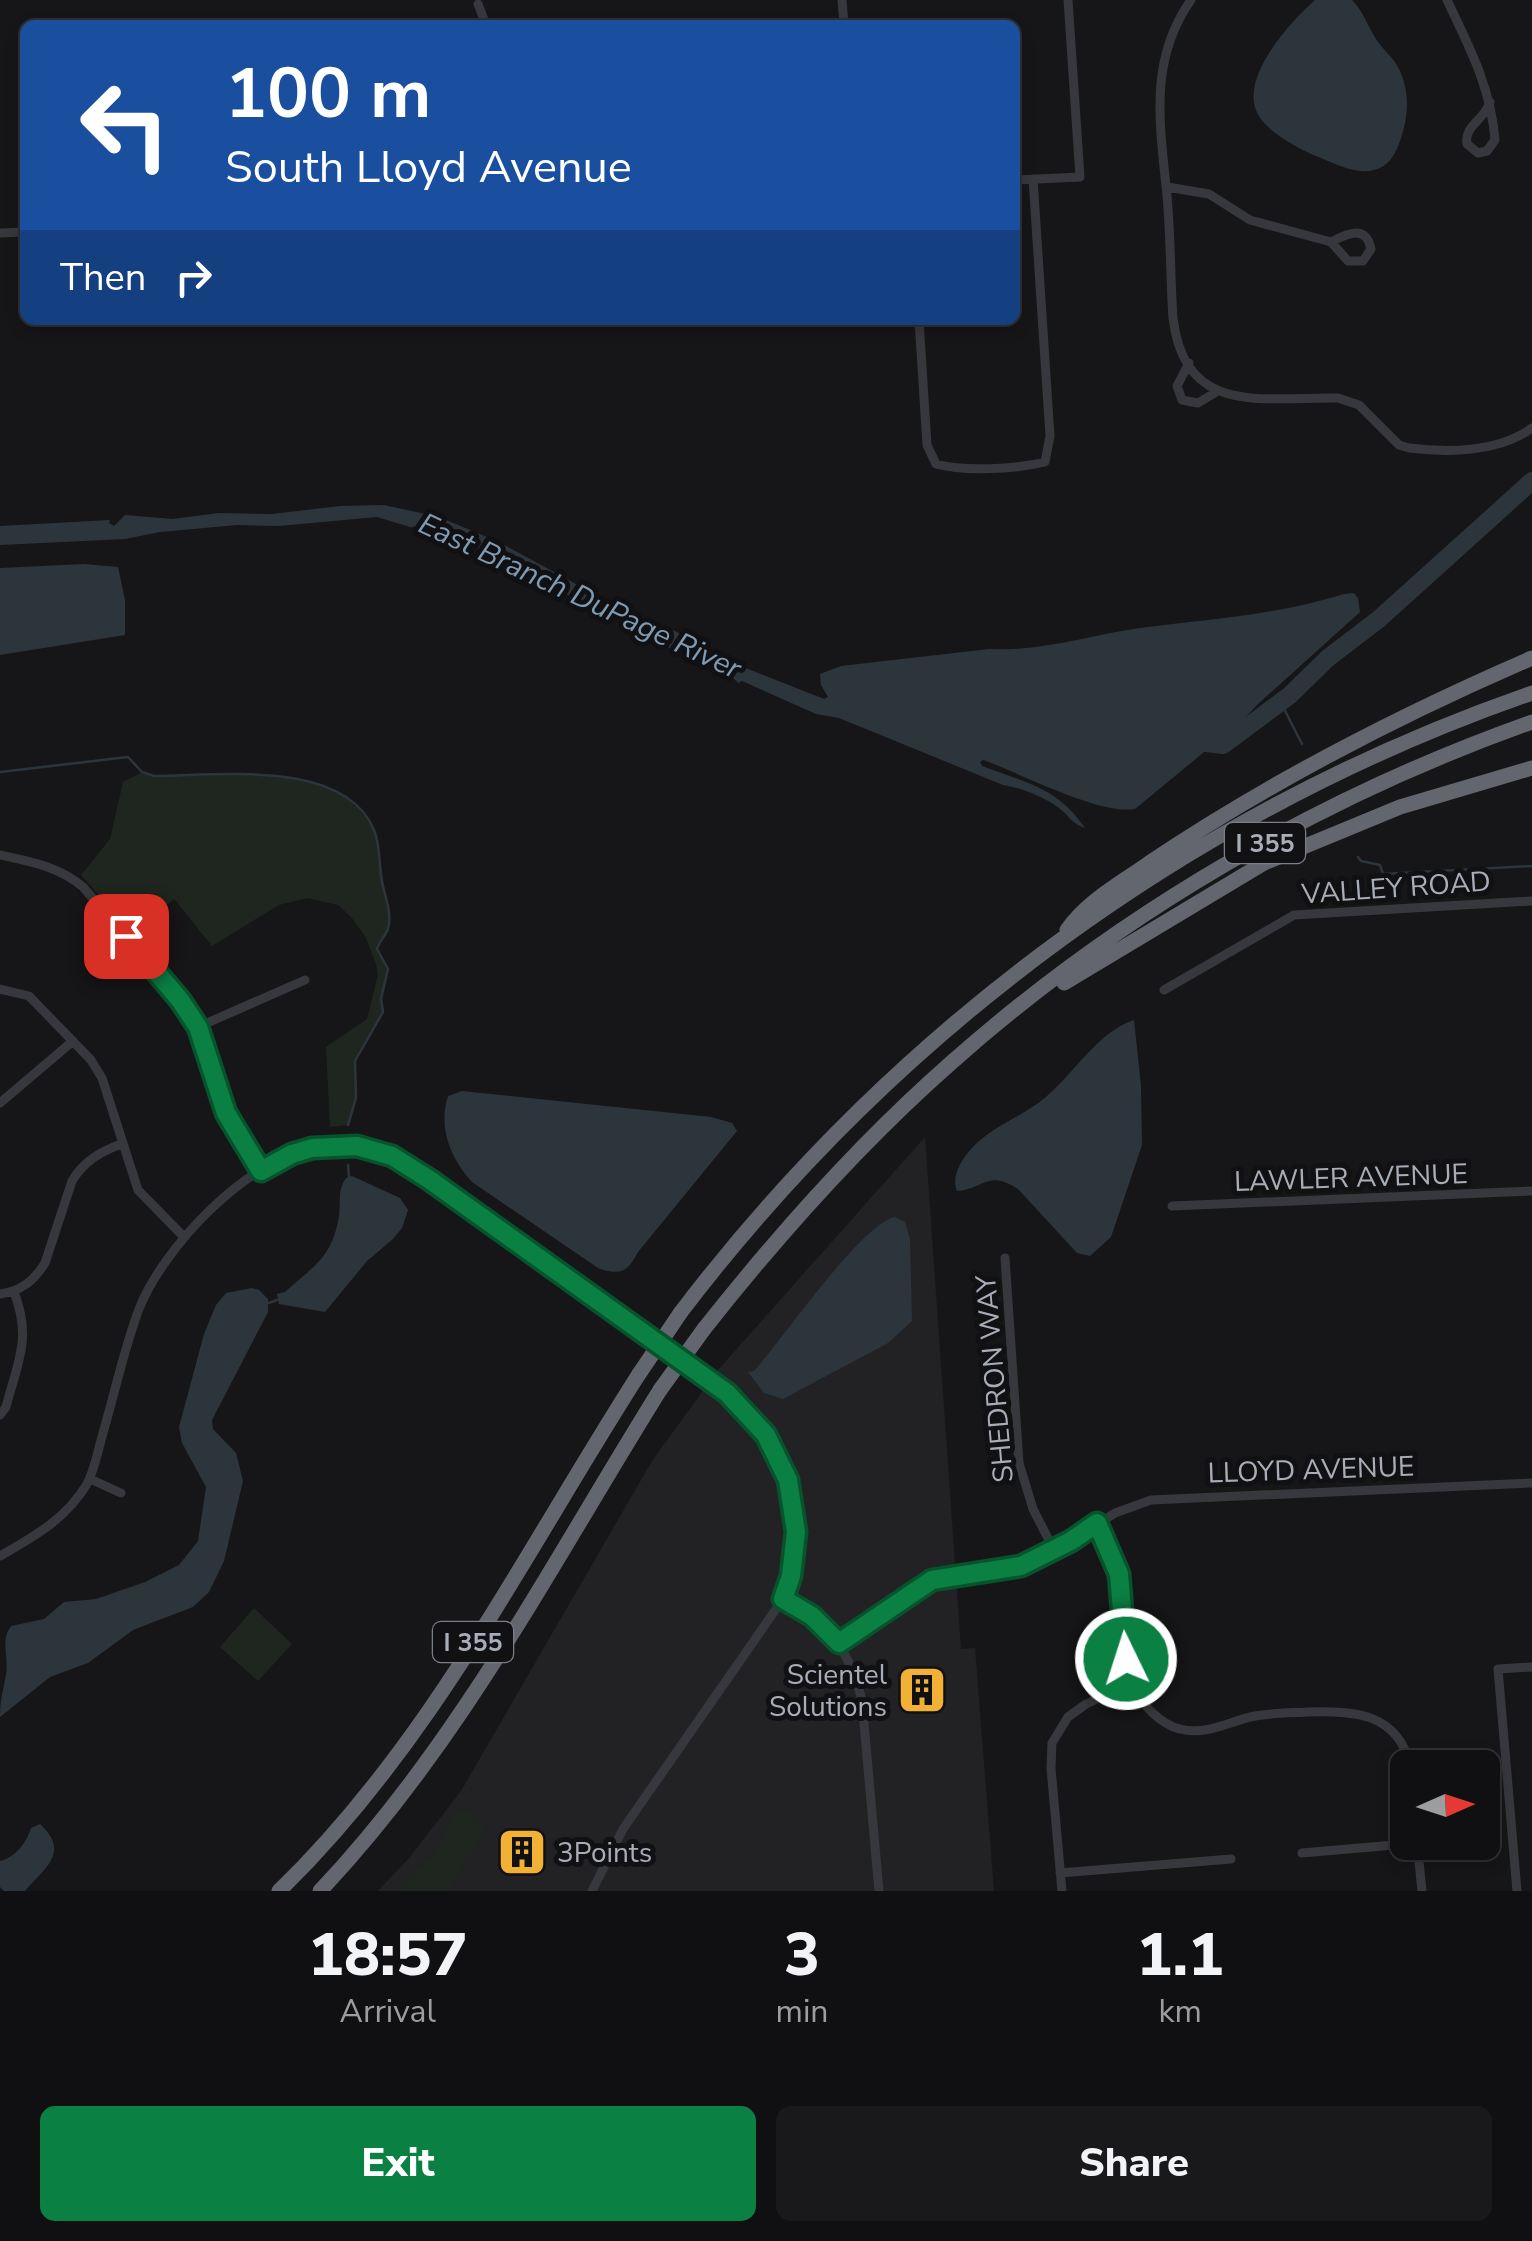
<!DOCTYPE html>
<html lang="en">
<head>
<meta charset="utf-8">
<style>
	:root { --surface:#101012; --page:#19191b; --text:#f1f3f6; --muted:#9c9d9f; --line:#303032; --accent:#0b8043 }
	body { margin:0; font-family:"Nunito Sans",sans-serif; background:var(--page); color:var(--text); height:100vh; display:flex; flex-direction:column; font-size:38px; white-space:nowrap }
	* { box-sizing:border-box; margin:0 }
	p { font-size:32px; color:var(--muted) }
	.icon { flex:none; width:55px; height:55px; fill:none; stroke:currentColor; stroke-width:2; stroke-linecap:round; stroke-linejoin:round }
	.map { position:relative; height:1891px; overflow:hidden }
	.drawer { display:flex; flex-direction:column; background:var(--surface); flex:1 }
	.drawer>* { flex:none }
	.guide { position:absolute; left:20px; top:20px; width:1000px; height:305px; border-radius:15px; box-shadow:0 5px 15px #0003,0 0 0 2px var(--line); background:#1a4fa0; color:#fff; overflow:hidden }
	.needle { width:65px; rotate:87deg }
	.tools { position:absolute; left:1390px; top:1750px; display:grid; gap:20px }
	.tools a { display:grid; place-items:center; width:110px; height:110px; border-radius:15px; background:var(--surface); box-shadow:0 5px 15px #0003,0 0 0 2px var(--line); font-size:50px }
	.pin { position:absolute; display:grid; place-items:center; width:85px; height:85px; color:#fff; margin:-42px; border-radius:20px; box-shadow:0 5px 15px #0006 }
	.me { position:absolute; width:110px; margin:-55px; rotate:356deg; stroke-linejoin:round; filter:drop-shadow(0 0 8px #0008) }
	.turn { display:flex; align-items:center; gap:35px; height:210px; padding:0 40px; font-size:45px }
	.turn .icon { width:130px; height:130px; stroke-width:2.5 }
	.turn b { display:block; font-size:70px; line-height:85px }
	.then { display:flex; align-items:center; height:95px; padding:0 40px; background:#0003; gap:20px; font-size:38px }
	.eta { display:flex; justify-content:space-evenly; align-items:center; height:170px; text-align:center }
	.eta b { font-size:60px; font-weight:800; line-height:70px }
	.action { display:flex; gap:20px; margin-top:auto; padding:20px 40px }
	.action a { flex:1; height:115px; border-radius:15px; background:var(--accent); color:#fff; font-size:40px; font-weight:800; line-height:115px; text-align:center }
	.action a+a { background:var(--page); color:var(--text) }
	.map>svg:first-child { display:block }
	.built { fill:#222225 }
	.green { fill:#1e261f }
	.water { fill:#2c353c }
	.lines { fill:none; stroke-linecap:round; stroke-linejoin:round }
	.stream { stroke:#2c353c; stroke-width:2.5 }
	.river { stroke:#2c353c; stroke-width:18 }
	.minor { stroke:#37383d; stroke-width:9 }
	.motorway { stroke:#63666e; stroke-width:15 }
	.motorway-bridge { stroke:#63666e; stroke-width:15 }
	.route-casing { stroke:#07532c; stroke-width:25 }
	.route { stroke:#0b8043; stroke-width:18 }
	.labels { text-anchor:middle; stroke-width:10; stroke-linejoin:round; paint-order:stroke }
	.shield { fill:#111113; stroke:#7b7e86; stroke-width:2.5 }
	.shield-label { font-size:25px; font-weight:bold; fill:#a8adb8 }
	.street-label { font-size:28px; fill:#a8adb8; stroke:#111113 }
	.poi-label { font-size:28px; fill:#a8adb8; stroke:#111113; text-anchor:end }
	.water-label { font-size:30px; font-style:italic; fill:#7f9bb3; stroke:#111113 }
</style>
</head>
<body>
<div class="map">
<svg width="1532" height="1891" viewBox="0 0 1532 1891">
	<rect width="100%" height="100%" fill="#161618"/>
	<!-- built -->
	<path class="built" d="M925,1137L961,1649L975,1648L994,1891H378L409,1858L461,1791L652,1461L718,1370Z"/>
	<!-- green -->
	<path class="green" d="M142,772L154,776C228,775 335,756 376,833L389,916L387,930L377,945L388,969L381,999L383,1012L355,1061L356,1098L348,1125L330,1127L326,1047L367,1019L378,974L376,964L365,936L351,917L338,905L307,898L279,905L212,946L174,899L133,933L81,875L110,839L123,782Z
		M254,1608L292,1644L258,1681L220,1647Z
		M461,1810L471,1812L486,1828L448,1891H397L399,1884L435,1852L453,1818Z"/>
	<!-- water -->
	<path class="water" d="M1315,0H1352C1364,12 1367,25 1376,39C1382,49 1394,58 1399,69C1411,94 1408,120 1399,144C1394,156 1388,167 1374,170C1356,175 1333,163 1316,156C1296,147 1264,131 1256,110C1242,75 1291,21 1315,0Z
		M384,505L439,517L499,542L611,603L677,632L703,651L824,699L828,697L821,685L820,674L841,666L989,649C1040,652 1090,635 1140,628C1208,619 1278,615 1344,594L1354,593L1358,598L1360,612L1258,704L1244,719L1235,744L1221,743L1209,748L1135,809C1099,815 1020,773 983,760L980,762L982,766C1027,783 1058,788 1085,828C1069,822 1071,817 1059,808C1044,797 1022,788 1003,785L839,718L816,714L742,681L738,683C730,670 678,654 661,644C650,637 647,630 634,629L461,540L423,526L410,527L377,517L279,526L237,525L160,532L125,539L0,545V526L110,520L109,523L114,526L125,515L173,519L218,513L272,514L340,506Z
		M84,564L118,567L125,600V635L0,655V568Z
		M1134,1020L1141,1086L1142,1145L1111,1237L1090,1256L1077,1253L1018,1189C988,1169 984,1189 957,1191C951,1177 961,1160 971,1149C992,1125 1023,1117 1047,1096C1074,1073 1099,1031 1134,1020Z
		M462,1091L711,1117L732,1123L737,1131L638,1252C628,1272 620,1276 598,1268L472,1182C450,1158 438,1127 448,1096Z
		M352,1176L400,1198L408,1210L402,1228L393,1239L367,1261L325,1312L279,1304L277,1294L285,1292C313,1266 332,1259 339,1216C341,1202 337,1191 346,1178Z
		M895,1217L905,1222L910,1239L912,1321L888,1343L783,1399L764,1393L748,1372L754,1371C782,1340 861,1224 895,1217Z
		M252,1288L259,1290L268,1299V1312L212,1420L213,1429L236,1453L243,1481L224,1561L209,1592L193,1607L133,1630L88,1663L50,1677L0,1717C0,1701 3,1690 6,1675C9,1657 0,1640 11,1626L44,1619L64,1602L96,1599L145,1582L179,1565L198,1541L206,1487L182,1443L179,1427L204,1334L216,1305L226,1293Z
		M40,1824C71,1852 44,1869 25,1891H4L0,1887V1861C15,1858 27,1842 31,1828Z"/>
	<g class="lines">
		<!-- stream -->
		<path class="stream" d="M1280,701L1302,744
			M0,772L128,757L142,772L154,776C217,776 344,758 374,830C380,844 379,861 381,876C383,893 393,912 388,929C385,936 379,942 377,949L388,969L381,999L383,1012L355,1061L356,1098L348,1125
			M1358,857L1361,861L1380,865L1383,874L1532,866
			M348,1165L349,1177
			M269,1303L277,1300"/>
		<!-- river -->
		<path class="river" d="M1199,742L1223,745L1290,695L1328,658L1379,619L1532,481"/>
		<!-- minor -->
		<path class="minor" d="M842,0L844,25
			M1191,0C1150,58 1159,119 1166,186C1171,230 1170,275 1173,318C1185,419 1266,396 1338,398L1359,405L1399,445L1409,448C1449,453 1499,452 1532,428
			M1447,0C1469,46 1491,88 1495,140L1487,151L1478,153L1467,144C1464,125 1484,121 1490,102
			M478,4L486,25
			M1015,180L1080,177L1068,0
			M1167,187L1209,194L1250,220L1331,242L1348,261H1363L1371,249C1366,224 1347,234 1331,242
			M0,233L25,232
			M919,320L927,445L936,464C965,472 1016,469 1045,462L1050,436L1033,179
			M1189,363L1177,386L1182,400L1198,403L1218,391
			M0,855C31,862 58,866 83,887L168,985L198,1027L225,1113L261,1171
			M0,989L29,996L91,1060L102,1078L138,1190L183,1236
			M1164,990L1294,915L1532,901
			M198,1027L305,980
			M0,1103L73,1041
			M1172,1206L1532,1191
			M1005,1258L1019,1463L1033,1509L1054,1550
			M0,1294C21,1291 34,1281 45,1263L72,1181C84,1161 100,1152 121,1144
			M0,1415L6,1407C18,1361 32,1338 14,1292
			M90,1479L121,1493
			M1097,1523L1119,1574L1129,1685
			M0,1556C35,1536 66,1519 87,1484C95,1469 98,1450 103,1433C115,1392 124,1349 139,1309C163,1248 246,1160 313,1148C347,1141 378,1149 408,1164L727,1393C791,1450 811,1517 783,1599L623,1829L592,1891
			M783,1599C827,1621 851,1652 862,1701L879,1891
			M839,1643L931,1581L1021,1566L1071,1541L1115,1513L1151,1500L1532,1483
			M1129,1685C1142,1702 1158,1724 1180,1729C1207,1736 1229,1721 1255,1716C1272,1713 1290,1713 1308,1712C1354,1710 1399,1713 1411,1768
			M1417,1842L1422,1891
			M1302,1853L1417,1843
			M1060,1873L1231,1859
			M1062,1891L1051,1768L1052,1743L1068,1717L1086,1704L1129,1685
			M1517,1891L1498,1669L1532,1667"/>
		<!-- motorway -->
		<path class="motorway" d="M1067,930C1087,901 1121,883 1149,863C1268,783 1400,715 1532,658
			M1064,983L1264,863L1400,807L1532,768
			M681,1312C898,1027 1194,810 1532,693
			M704,1329C779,1234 861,1142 952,1062C1120,913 1320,797 1532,722
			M279,1891C431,1744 526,1550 639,1374
			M320,1891C460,1743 553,1561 660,1390"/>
		<!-- motorway-bridge -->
		<path class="motorway-bridge" d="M639,1374L681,1312
			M660,1390L704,1329"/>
	</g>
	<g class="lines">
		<!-- route casing -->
		<g class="route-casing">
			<path id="route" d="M126,936L180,1000L198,1027L226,1113L261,1171L292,1154L312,1148L357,1146L392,1156L430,1180L727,1393L766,1435L788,1480L796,1532L791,1576L783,1599L812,1616L839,1643L932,1580L1021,1566L1071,1541L1097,1523L1119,1574L1126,1659"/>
		</g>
		<!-- route -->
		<use href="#route" class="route"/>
	</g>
	<!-- icons -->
	<defs>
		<g id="building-square" transform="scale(2.5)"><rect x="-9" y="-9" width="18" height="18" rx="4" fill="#f2b134" stroke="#111113"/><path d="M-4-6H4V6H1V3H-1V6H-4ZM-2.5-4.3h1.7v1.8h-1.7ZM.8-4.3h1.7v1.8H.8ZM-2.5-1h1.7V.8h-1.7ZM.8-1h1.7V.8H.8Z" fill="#111"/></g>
	</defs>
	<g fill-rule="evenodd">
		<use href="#building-square" x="922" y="1690"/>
		<use href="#building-square" x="522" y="1852"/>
	</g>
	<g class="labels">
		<!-- shield labels -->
		<g class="shield">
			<rect x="1225" y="823" width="80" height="40" rx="8"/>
			<rect x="433" y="1622" width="80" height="40" rx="8"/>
		</g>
		<g class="shield-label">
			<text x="1265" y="852">I 355</text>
			<text x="473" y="1651">I 355</text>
		</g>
		<!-- street labels -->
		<g class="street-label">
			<text transform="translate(1396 887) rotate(-4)" y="10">VALLEY ROAD</text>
			<text transform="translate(1351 1177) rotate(-2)" y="10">LAWLER AVENUE</text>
			<text transform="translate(994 1379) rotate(-95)" y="10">SHEDRON WAY</text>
			<text transform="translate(1311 1469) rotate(-2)" y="10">LLOYD AVENUE</text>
		</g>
		<!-- poi labels -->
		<g class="poi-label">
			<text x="887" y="1684">Scientel<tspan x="887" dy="32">Solutions</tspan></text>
			<text x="557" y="1862" text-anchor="start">3Points</text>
		</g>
		<!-- water labels -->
		<g class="water-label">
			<text transform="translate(580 596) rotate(25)" y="10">East Branch DuPage River</text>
		</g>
	</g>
</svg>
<div class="tools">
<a><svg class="needle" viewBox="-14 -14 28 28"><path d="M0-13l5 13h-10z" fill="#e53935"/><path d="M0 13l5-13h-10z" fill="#9c9d9f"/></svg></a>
</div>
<div class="pin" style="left:126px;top:936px;background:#d93025"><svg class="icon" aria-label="arrive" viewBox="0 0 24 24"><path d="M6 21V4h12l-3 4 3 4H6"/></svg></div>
<svg class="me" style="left:1126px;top:1659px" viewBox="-20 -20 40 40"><circle r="17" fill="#0b8043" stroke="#fff" stroke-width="3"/><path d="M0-11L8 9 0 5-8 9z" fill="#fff"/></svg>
<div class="guide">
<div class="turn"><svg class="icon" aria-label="left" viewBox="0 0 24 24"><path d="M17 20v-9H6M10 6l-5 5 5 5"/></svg><div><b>100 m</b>South Lloyd Avenue</div></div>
<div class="then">Then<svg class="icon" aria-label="right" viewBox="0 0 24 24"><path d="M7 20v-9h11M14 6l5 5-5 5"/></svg></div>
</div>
</div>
<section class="drawer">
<div class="eta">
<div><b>18:57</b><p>Arrival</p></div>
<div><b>3</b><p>min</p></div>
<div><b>1.1</b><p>km</p></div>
</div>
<div class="action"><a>Exit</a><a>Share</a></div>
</section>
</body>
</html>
